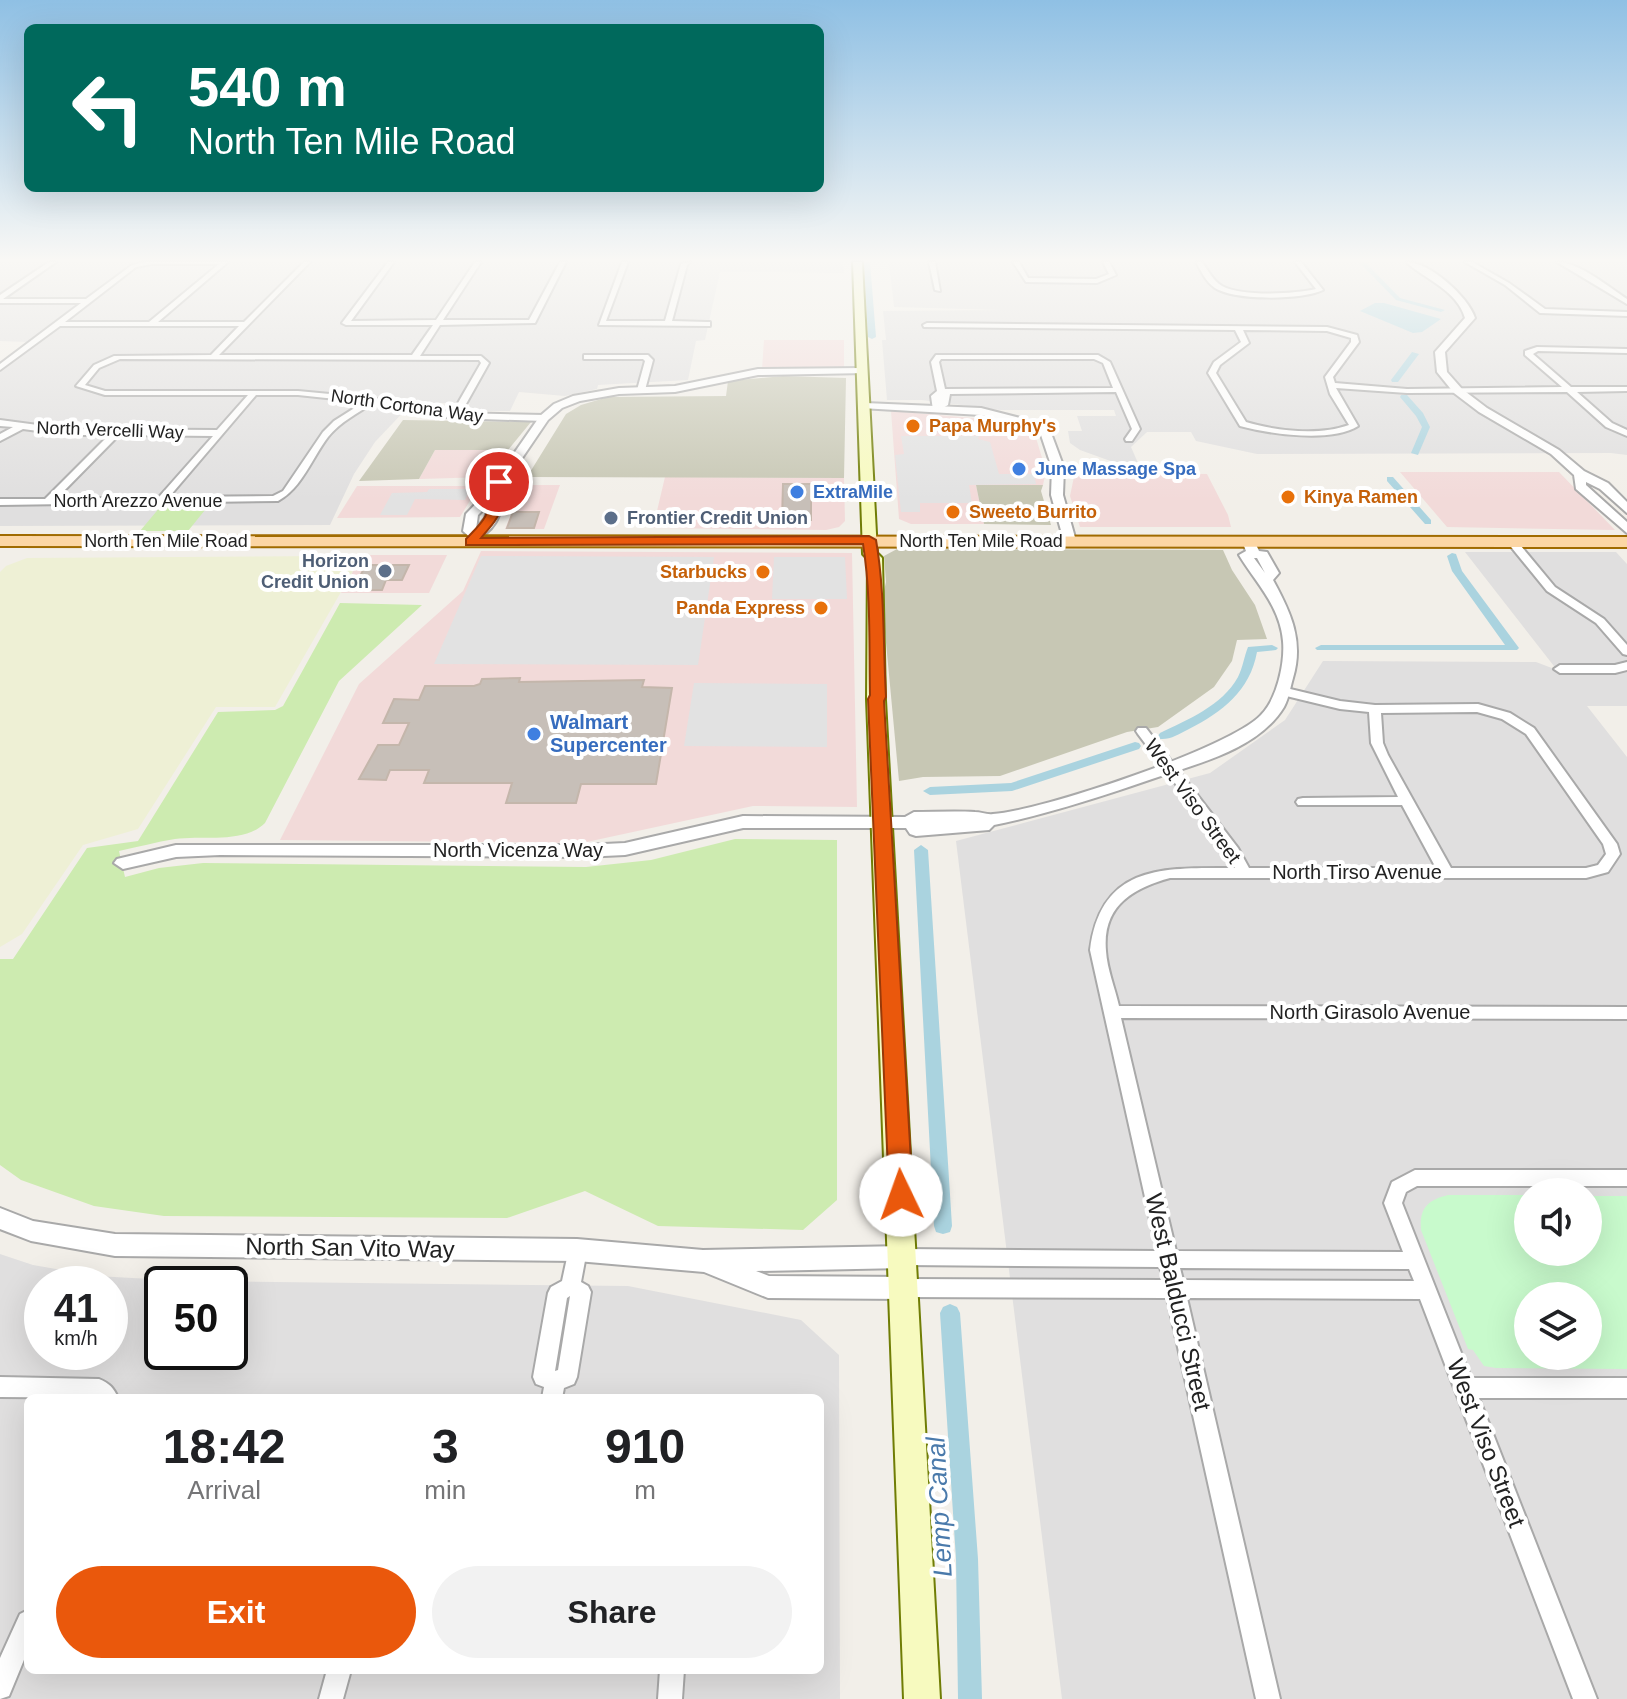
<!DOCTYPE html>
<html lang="en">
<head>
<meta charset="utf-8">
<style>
	:root { --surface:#fff; --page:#f2f2f2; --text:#202124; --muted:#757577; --accent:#ea580c }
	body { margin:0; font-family:Helvetica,sans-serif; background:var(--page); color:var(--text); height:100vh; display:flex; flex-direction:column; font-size:30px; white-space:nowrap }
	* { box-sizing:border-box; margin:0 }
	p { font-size:26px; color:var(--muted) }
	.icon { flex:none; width:44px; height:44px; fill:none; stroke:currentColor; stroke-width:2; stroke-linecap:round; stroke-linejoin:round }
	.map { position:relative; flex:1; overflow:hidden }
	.side { position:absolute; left:24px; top:1394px; width:800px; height:280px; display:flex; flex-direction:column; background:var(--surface); border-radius:12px; box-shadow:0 8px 32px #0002 }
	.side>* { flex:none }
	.hud { position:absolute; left:24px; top:24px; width:800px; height:168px; border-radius:12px; box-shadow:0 8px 32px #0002; background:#00695c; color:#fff; overflow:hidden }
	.controls { position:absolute; left:1514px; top:1178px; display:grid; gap:16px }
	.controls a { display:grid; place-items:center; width:88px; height:88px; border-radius:50%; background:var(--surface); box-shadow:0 8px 32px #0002; font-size:40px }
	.speed { position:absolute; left:24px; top:1266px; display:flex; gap:16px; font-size:40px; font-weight:700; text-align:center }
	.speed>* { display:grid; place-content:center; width:104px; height:104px; border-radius:50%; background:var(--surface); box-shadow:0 8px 32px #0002; line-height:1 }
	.speed small { font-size:20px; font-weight:400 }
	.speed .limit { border:4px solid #111; border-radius:12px; background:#fff; color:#111 }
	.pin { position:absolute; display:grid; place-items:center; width:68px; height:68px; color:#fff; margin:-34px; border:4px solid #fff; border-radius:50%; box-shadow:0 2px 8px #0007 }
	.me { position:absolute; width:88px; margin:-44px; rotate:357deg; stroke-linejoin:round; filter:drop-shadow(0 0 6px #0008) }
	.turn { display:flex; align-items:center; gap:28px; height:168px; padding:0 32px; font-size:36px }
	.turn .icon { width:104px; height:104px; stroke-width:2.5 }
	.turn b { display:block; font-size:56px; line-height:68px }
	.eta { display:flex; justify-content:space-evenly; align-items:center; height:136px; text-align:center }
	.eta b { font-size:48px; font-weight:700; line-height:56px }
	.primary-button { display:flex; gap:16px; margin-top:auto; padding:16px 32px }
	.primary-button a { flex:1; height:92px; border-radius:48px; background:var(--accent); color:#fff; font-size:32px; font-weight:700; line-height:92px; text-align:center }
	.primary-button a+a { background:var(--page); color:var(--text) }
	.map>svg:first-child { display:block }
	.residential { fill:#e0dfdf; fill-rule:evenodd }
	.commercial { fill:#f2dad9 }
	.construction { fill:#c7c7b4 }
	.farmland { fill:#eef0d5 }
	.grass { fill:#cdebb0 }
	.park { fill:#c8facc; fill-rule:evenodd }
	.parking { fill:#e2e2e2 }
	.water { fill:#aad3df }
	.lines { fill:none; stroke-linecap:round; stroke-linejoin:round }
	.canal { fill:#aad3df; fill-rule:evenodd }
	.building { fill:#c7bfb8; stroke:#c4b6ab; stroke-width:2 }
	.minor-casing { stroke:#a9a9a9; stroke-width:4 }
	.tertiary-casing { stroke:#a9a9a9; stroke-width:4 }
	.secondary-casing { stroke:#707d05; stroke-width:4 }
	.primary-casing { stroke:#a06b00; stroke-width:4 }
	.minor { fill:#fff; fill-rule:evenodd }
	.tertiary { fill:#fff; fill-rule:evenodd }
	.secondary { fill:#f7fabf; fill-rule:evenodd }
	.primary { fill:#fcd6a4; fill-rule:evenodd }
	.route { fill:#ea580c; stroke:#983908; stroke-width:2 }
	.food-dot { fill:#e8710a; stroke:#fff; stroke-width:3 }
	.shop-dot { fill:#3f7fe0; stroke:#fff; stroke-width:3 }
	.service-dot { fill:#5c6f8a; stroke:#fff; stroke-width:3 }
	.labels { text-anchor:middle; stroke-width:8; stroke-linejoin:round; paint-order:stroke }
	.far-street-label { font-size:18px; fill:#222; stroke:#fff }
	.far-food-label { font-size:18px; font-weight:bold; fill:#c56008; stroke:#fff; text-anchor:start }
	.far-shop-label { font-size:18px; font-weight:bold; fill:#366cbe; stroke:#fff; text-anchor:start }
	.far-service-label { font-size:18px; font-weight:bold; fill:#4e5e75; stroke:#fff; text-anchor:start }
	.shop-label { font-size:20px; font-weight:bold; fill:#366cbe; stroke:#fff; text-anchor:start }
	.street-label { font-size:20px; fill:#222; stroke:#fff }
	.near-street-label { font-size:24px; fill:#222; stroke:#fff }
	.near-water-label { font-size:26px; font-style:italic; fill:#4a7aab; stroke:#fff }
</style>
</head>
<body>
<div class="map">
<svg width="1627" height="1699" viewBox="0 0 1627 1699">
	<rect width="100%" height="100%" fill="#f2efe9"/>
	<!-- residential -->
	<path class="residential" d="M0,262H843L844,273L720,272L705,340L696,341L688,380L598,385L597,389L565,396L519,392L510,411H466L470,403H412L375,442L354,474L330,525L0,526V362L27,342L0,341Z
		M889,262H1627V455L1611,453L1257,454L1196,441L1191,432H1147L1131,447L1138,463H1116L1080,450L1070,443L1068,431H1082L1077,416H1116L1114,410H1000L922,400H887L882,340H886L883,311L1002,310L894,307Z
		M1465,552H1616L1627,564V706H1587L1627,757V1699H1062L956,841L1210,773L1285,720L1323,661L1536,662L1557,670ZM1528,1192H1588V1252H1528ZM1528,1296H1588V1356H1528Z
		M0,1254L33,1265L96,1276L187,1281L628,1286L801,1320L839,1355L840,1699H0ZM42,1284H110V1352H42ZM162,1284H230V1352H162ZM28,1398H820V1670H28Z"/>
	<!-- commercial -->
	<path class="commercial" d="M764,340H844V369H762Z
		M891,411L997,420L1033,428L1046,471L1043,485H976L984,524H911L899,519Z
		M435,450H508L488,477L419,479Z
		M1075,472L1207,474L1228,515L1231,527H1080L1070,496Z
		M1400,472H1559L1615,530L1447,527Z
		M665,477L844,478L845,521L839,527L826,530L653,528Z
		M523,485H560L544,529H505Z
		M357,486H479L460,517L337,518Z
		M481,551L852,553L857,807L753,806L582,843L280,840L359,684L463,591Z
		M362,555H447L429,593H341Z"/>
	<!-- construction -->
	<path class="construction" d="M783,376L846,378L844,478L527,477L566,414L581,405L608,397L726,396L728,381Z
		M403,420L531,422L508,450H435L419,479L359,481Z
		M976,485H1043L1041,491L1051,525L984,524Z
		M897,549L1223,550L1232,570L1255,605L1267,639L1237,640L1232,661L1214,687L1158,727L1127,732L1000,776L923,777L899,781L882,600L886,582L884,556Z"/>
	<!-- farmland -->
	<path class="farmland" d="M332,556L357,564L275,707H216L138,829L83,845L22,934L0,947V572L6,566L27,558Z"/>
	<!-- grass -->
	<path class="grass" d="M161,506H204L205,510L188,531H140Z
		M340,603L422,605L339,681L265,823C244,844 203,835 175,839C156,842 138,847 119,851L125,877L159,868L203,863L586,867L651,860L735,839L837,840V1200L803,1230L658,1226L585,1191L507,1218L164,1216L94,1206L21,1180L0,1165V959H13L87,848L138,841L218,712L275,710L283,706Z"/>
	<!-- park -->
	<path class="park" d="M1448,1195H1528V1252H1588V1196H1627V1369L1496,1368L1484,1366L1473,1350L1468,1349L1421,1230C1419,1208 1428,1200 1448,1195ZM1528,1296H1588V1356H1528Z"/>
	<!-- parking -->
	<path class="parking" d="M901,436H979L978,439L990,442L999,474H1034L1036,484L969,485L972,503H920V512H901L895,455L904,454Z
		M429,489H470L465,500L415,499L407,515H380L392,493L427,492Z
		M481,556L714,557L698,665L434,664Z
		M774,557H845L847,599H772Z
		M694,683L827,684V747L684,746Z"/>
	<!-- water -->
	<path class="water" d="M1375,303H1384L1441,319L1422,332L1413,333L1360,311Z"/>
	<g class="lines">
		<!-- canal -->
		<path class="canal" d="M864,262H870L876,337L872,339L868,337Z
			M1359,262H1365L1400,298L1445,310L1441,312L1396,300Z
			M1412,352L1419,354L1398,382H1392L1391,380Z
			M1401,395H1407L1423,413L1430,427L1418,455L1411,453L1422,427L1416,416L1400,397Z
			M1387,477H1393L1431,520V524H1425L1387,481Z
			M1452,553L1456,554L1462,571L1519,648L1517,650H1317L1315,648L1321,645H1505L1452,571L1447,556Z
			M1272,645L1278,648L1276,650L1257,652C1250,691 1222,712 1189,729C1179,734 1170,740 1160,739L1158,736L1160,733C1187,720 1222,706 1238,677C1243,667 1244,657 1248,647Z
			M1135,742L1139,743L1141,746L1139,749L1012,791L930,795L923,791L930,787L1011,783Z
			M921,845L928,850L952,1226L950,1232L943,1234L936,1232L934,1226L914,850Z
			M950,1304L957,1307L960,1313L978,1559L982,1699H958L956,1559L940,1313L943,1307Z"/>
	</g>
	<!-- building -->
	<path class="building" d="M783,484H811V520H782Z
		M513,512H539L534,528H507Z
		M366,565H409L402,580H386L382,590H365L367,578H359Z
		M520,678L519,682L644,680L642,687L672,688L656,784H581L576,803H506L512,783H424L429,770H390L386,780L359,779L378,745H399L409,723H383L394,699L419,700L425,686H474L480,684L482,679Z"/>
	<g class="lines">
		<!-- minor casing -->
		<g class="minor-casing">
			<path id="minor" d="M49,262H56L3,299H86L132,265L145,262H228L158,322H244L304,262H310L219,355H412L433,325H346L342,323L388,262H394L351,321L436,320L475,262H481L443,320H529L560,262H566L535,323L440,325L420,356H481L489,363L466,404L459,413L544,415L548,418L544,421L452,418L373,403C358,413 340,422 328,437C312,458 302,488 278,501L0,505V499H45L109,435H68L23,429L0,441V434L13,427L0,426V420L68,429L217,430L248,395H105L76,386L94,365L114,356L211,355L239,326H60L0,370V364L81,303H0V295ZM152,264H219L149,322H65L136,267ZM120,359L479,360L481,363L458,403L450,412L372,398L298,391H105L85,385L99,368ZM256,395H298L364,402L334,421L323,432L283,491L273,496L169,497ZM119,435L213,436L159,497L56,499Z
				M622,262H628L606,321H665L681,264L690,262L687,265L672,321L707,322H710V326L599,325Z
				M929,262H935L940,291L935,290Z
				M1013,262H1019L1028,278L1096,279L1109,274L1103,262H1109L1116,275L1097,283L1026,282Z
				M1196,262H1202C1208,270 1213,281 1222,286C1243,297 1293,294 1316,289L1295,262H1301L1323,290C1302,300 1236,301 1215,288C1206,282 1201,271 1196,262Z
				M1465,262H1472L1509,283L1545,309L1627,312V316L1540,313L1505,285Z
				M1557,262C1577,261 1609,287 1627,299V304Z
				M927,323L1327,327L1357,335L1359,342L1333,377L1335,383L1407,389L1562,387L1525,355V351L1537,347L1627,349V353L1538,351L1533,354L1571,387H1627V391L1577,392L1612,423L1627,430V436L1606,427L1567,392L1407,393L1336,388L1358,426C1331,443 1270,434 1240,426L1208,373L1214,362L1241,342L1235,330L924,327L923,325ZM1243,330L1327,331L1351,338V342L1325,377L1330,394L1349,425C1319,436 1276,431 1246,422L1216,373L1220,365L1249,343Z
				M587,355H648L653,360L645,390L641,392L637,390L645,361L643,359H584V355Z
				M936,355H1098L1110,362L1140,429L1132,441H1126L1125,439L1132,429L1116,392L950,394L948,405L939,410H933L931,396L937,391L931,362ZM941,359H1094L1103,363L1113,388L945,389L939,362Z
				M1512,539L1516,540L1555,587L1604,619L1627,645V655L1623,654L1596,623L1547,591L1507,542Z
				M1627,662V670L1615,673H1560L1554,669L1560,665H1615Z
				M1282,687L1340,701L1375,705L1478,704L1510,713L1534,728L1617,844L1620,854L1608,872L1586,878H1170C1133,888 1102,906 1106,951C1107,969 1115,988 1119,1006L1627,1007V1019L1121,1018L1176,1251L1403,1252L1384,1203L1392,1182L1415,1170H1627V1186H1417L1406,1192L1402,1203L1471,1378H1627V1398H1479L1597,1699H1573L1420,1299L1187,1298L1280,1699H1256L1167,1298L906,1297L899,1294L896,1288L899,1282L906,1279L1163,1280L1160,1267L904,1265L897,1263L894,1257L897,1251L904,1249L1157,1251L1090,950C1101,863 1165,868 1235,868L1227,852L1138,734L1136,731L1138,728H1146L1238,848L1249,868H1436L1402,805H1298L1296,802L1298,799L1303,798L1398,797L1371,743L1369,712L1340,709L1278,694L1276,691L1278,688ZM1477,712L1502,719L1526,734L1603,844L1606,854L1598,865L1586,868H1451L1388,755L1383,743L1381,713ZM1180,1268L1409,1269L1414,1281L1183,1280Z
				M577,1242L584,1244L587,1250L581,1282L588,1286L591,1292L577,1377L574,1384L564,1388L562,1398H542L544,1387L536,1384L533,1377L548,1293L551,1287L562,1281L570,1244ZM570,1296L558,1370L555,1371L567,1298Z
				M0,1377L99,1379C109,1383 114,1388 118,1398L0,1397Z
				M28,1610V1650L9,1696L0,1699V1658L20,1614Z
				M327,1670H351L343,1699H319Z
				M660,1670H684L682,1699H658Z"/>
		</g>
		<!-- tertiary casing -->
		<g class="tertiary-casing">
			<path id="tertiary" d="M1406,262C1428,261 1468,296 1475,318L1445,352L1447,372L1462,389L1487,408L1559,450L1584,471L1608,483L1627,502V513L1600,489L1586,482V485L1627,522V533L1576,489L1574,475L1551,454L1479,412L1454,393L1437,372L1435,352L1465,318C1457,290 1426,280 1406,262Z
				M862,368L866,369V373L758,375L675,392L619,394L580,401L562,408L548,420L497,495C507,514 491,534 473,540L463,531L466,514L487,492L540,416L554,404L573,396L619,388L675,386L758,369ZM489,504L485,518L476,529L478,515Z
				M865,403L981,408L1048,425L1064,468L1063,495L1076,541L1070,545L1064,541L1051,495L1052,468L1039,429L981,415L861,408L860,406Z
				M1248,537L1253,538L1259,551L1267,552L1279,573L1273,580C1291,613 1304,641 1293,678C1290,688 1289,698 1284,707C1258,750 1196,764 1152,779C1100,797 1048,814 994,825L989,830L916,836L910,834L906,828H743L625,855L583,857L220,855L176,857L123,869L114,863L117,859L176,845H583L625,843L743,816L905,817L914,812C934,812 955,811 975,812C981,812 987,815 993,814C1041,811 1230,748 1261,715C1277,699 1285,663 1283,641C1280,606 1256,583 1239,555L1246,551L1242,541ZM1254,558H1257L1265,573Z
				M0,1208L33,1221L115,1234L577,1239L703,1250L904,1246L913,1249L916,1257L913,1265L904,1268L756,1271L769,1276L906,1277L915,1280L919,1288L915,1296L906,1299L768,1298L704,1272L577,1261L115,1256L31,1241L0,1229Z"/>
		</g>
		<!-- secondary casing -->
		<g class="secondary-casing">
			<path id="secondary" d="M853,262H862L877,553L882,558L885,700L940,1699H904L867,699L868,559L863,554Z"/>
		</g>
		<!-- primary casing -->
		<g class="primary-casing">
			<path id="primary" d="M0,536L1627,537V547L0,546Z"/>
		</g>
		<!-- minor -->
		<use href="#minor" class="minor"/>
		<!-- tertiary -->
		<use href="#tertiary" class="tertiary"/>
		<!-- secondary -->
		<use href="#secondary" class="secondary"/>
		<!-- primary -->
		<use href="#primary" class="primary"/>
	</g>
	<!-- sky -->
	<linearGradient id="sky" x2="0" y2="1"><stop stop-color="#8fc0e4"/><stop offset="0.52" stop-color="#f9f8f5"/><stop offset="1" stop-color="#f9f8f5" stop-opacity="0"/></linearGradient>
	<rect width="1627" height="500" fill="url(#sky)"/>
	<!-- route -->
	<path class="route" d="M495,480L505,482L497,495C507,513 492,524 481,538L869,536L876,540C885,592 883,645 886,697L884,701L913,1195L910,1202L901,1205L893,1202L889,1195L868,699L870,695C869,645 871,594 863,544L466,545V539C478,526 495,513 485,495Z"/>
	<!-- markers -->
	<g class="food-dot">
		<circle cx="913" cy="426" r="8"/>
		<circle cx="1288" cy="497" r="8"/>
		<circle cx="953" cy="512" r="8"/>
		<circle cx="763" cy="572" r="8"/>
		<circle cx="821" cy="608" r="8"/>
	</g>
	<g class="shop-dot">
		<circle cx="1019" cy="469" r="8"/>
		<circle cx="797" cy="492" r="8"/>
		<circle cx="534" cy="734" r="8"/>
	</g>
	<g class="service-dot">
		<circle cx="611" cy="518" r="8"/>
		<circle cx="385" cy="571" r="8"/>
	</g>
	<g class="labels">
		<!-- far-street labels -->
		<g class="far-street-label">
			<text transform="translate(407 406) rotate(8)" y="6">North Cortona Way</text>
			<text transform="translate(110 430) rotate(2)" y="6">North Vercelli Way</text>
			<text x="138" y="507">North Arezzo Avenue</text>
			<text x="166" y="547">North Ten Mile Road</text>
			<text x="981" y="547">North Ten Mile Road</text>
		</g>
		<!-- far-food labels -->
		<g class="far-food-label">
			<text x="929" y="432">Papa Murphy's</text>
			<text x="1304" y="503">Kinya Ramen</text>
			<text x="969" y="518">Sweeto Burrito</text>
			<text x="747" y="578" text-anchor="end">Starbucks</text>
			<text x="805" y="614" text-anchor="end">Panda Express</text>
		</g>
		<!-- far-shop labels -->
		<g class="far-shop-label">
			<text x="1035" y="475">June Massage Spa</text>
			<text x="813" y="498">ExtraMile</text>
		</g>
		<!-- far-service labels -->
		<g class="far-service-label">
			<text x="627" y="524">Frontier Credit Union</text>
			<text x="369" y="567" text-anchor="end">Horizon<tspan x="369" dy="21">Credit Union</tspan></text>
		</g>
		<!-- shop labels -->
		<g class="shop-label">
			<text x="550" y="729">Walmart<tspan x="550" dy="23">Supercenter</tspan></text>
		</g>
		<!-- street labels -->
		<g class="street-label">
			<text transform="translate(1193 801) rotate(54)" y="7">West Viso Street</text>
			<text x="518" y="857">North Vicenza Way</text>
			<text x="1357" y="879">North Tirso Avenue</text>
			<text x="1370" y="1019">North Girasolo Avenue</text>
		</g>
		<!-- near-street labels -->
		<g class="near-street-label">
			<text transform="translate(350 1248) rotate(1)" y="8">North San Vito Way</text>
			<text transform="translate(1178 1302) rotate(77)" y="8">West Balducci Street</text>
			<text transform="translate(1486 1443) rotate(69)" y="8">West Viso Street</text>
		</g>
		<!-- near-water labels -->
		<g class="near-water-label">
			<text transform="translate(939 1507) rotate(-93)" y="9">Lemp Canal</text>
		</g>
	</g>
</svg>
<div class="controls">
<a><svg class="icon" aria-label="sound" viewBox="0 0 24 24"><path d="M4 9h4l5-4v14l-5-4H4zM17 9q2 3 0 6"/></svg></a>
<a><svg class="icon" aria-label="layers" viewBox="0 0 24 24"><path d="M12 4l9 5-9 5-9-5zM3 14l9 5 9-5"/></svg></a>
</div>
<div class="speed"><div>41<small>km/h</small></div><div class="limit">50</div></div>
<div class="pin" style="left:499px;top:482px;background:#d93025"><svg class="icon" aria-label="arrive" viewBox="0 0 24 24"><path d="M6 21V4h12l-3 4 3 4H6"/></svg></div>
<svg class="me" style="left:901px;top:1195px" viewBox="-20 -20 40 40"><circle r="19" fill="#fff"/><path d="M0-13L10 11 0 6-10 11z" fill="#ea580c"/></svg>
<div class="hud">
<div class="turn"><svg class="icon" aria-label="left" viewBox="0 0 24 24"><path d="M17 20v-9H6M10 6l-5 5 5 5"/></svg><div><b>540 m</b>North Ten Mile Road</div></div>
</div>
<section class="side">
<div class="eta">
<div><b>18:42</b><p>Arrival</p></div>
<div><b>3</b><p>min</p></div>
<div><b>910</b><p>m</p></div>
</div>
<div class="primary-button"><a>Exit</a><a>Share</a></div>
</section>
</div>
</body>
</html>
